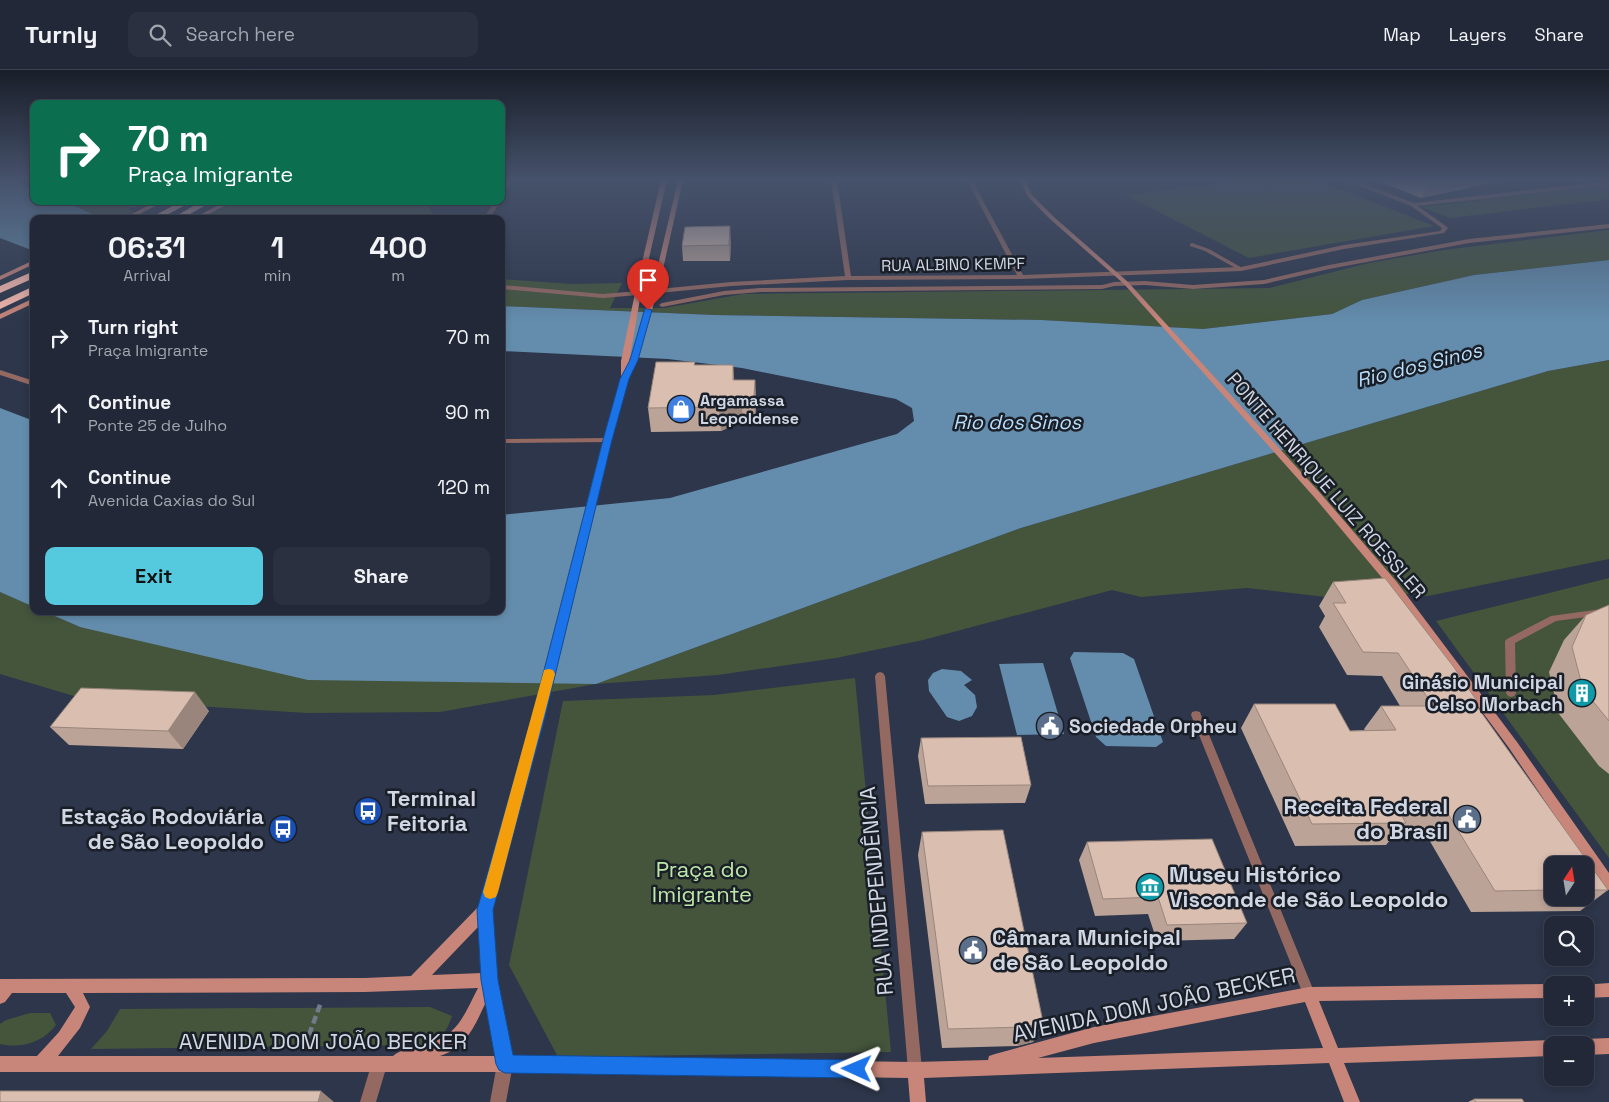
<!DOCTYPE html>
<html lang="en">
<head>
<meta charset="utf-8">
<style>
	:root { --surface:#222838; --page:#2a3040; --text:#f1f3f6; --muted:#a2a6ae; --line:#3f4453; --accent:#55cadf }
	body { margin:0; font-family:"Space Grotesk",sans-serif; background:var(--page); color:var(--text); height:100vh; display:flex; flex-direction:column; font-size:19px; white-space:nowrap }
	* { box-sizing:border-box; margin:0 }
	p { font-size:16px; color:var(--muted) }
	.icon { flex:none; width:28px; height:28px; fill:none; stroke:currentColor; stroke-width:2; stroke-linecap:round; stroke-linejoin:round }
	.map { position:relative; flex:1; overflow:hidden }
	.drawer { position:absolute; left:30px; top:145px; width:475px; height:400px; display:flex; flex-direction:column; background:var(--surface); border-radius:10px; box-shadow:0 2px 8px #0003,0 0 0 1px var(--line) }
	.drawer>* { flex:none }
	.guide { position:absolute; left:30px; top:30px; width:475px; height:105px; border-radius:10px; box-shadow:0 2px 8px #0003,0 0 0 1px var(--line); background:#0b6e4f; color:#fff; overflow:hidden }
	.needle { width:32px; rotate:12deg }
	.fabs { position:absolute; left:1544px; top:786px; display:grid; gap:10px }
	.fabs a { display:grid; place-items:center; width:50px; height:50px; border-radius:10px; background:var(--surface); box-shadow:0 2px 8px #0003,0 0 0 1px var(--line); font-size:25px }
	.pin { position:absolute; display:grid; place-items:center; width:42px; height:42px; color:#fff; margin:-51px -21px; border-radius:50% 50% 50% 0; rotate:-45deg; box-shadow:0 0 5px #0007 }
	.pin .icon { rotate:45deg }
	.me { position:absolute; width:55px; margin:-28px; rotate:271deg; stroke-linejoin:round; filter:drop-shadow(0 0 4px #0008) }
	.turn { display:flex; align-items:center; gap:18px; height:105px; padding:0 15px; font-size:22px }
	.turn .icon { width:65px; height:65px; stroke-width:2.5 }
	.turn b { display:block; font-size:35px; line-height:42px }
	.eta { display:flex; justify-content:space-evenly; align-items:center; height:85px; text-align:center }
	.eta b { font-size:30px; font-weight:600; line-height:35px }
	.action { display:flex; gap:10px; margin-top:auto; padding:10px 15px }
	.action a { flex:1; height:58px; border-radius:10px; background:var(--accent); color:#111; font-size:20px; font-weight:600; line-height:58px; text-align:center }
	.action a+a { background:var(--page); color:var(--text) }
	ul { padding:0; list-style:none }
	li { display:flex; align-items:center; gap:15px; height:75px; padding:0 15px }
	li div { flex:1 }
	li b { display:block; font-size:19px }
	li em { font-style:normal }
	header { display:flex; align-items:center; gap:30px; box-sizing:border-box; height:70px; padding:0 25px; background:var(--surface); border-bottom:1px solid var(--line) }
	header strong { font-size:24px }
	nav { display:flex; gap:28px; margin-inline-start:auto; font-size:18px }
	.search { width:350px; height:45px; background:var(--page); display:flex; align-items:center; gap:12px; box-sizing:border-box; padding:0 18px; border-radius:10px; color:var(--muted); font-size:19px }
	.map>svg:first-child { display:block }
	.green { fill:#44553c }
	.water { fill:#648dad }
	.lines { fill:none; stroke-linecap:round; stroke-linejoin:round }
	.path { stroke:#727a8b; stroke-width:4.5; stroke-dasharray:8 4; stroke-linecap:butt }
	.lane { fill:#946962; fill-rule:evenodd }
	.street { fill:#946962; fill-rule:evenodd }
	.secondary { fill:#c88579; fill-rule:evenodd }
	.highway { fill:#fabaaf; fill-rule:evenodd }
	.wall { fill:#bba397; fill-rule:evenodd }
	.shaded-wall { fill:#99857b }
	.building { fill:#dabeb0; stroke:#99857b }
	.route { fill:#1a73e8; stroke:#114b97 }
	.slow { fill:#f59e0b }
	.labels { text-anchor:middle; stroke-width:5; stroke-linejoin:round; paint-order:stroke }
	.far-street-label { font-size:16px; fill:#d0d6e3; stroke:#191e27 }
	.far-poi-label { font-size:16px; font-weight:bold; fill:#d0d6e3; stroke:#191e27; text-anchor:start }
	.street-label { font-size:19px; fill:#d0d6e3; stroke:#191e27 }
	.poi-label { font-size:19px; font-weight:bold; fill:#d0d6e3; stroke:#191e27; text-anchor:end }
	.water-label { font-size:20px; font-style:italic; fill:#b8defc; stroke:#191e27 }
	.near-poi-label { font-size:22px; font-weight:bold; fill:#d0d6e3; stroke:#191e27; text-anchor:start }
	.near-park-label { font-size:22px; fill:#bee8a8; stroke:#191e27 }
	.near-street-label { font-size:22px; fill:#d0d6e3; stroke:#191e27 }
</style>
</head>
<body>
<header>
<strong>Turnly</strong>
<div class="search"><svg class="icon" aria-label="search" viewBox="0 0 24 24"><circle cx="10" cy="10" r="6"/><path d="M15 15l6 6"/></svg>Search here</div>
<nav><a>Map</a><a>Layers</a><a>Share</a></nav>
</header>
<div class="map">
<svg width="1609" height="1032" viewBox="0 0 1609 1032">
	<rect width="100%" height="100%" fill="#2d364a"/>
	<!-- green -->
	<path class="green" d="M1251,110H1317L1434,156L1249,188L1126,125Z
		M1609,115V129L1450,148L1422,137Z
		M63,131H144L129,139L140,147L148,149H104Z
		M238,131H425L436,149H200Z
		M1609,160V190L1474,205L1362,230L1332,244L1203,259L1042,250L715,245L501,236V209L572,214L622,213L610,238H664L743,224L1269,218L1369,193L1444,180Z
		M1609,290V489L1428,526L1368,521L1326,527L1247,518L1141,527L1112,520L923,570L836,588L718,605L596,614L440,642L307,643L84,629L0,604V522L34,537V541H43L80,557L596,614L1021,458L1548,301Z
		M1609,508V788L1436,551Z
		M855,608L891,982L558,987L509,895L563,631L714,625Z
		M430,937L452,946C447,961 442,968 428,975L91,979L107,961L120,939Z
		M30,943H50L56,955C43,972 22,979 0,974V954L6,950Z"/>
	<!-- water -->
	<path class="water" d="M0,110H14L34,119V131H63L104,149H34V181L0,168Z
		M1609,190V290L1548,301L1021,458L596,614L308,610L80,557L43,541H501V445L670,428L897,364L914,351L912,338L896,329L742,298L668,289L501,281V236L715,245L1042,250L1203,259L1332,244L1362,230L1474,205Z
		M0,338L34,351V537L0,522Z
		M1074,582L1123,583L1134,589L1163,672L1156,677L1106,676L1096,667L1070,588Z
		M1043,593L1064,664L1017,665L999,594Z
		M942,599L961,601L972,610L964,615L975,625L977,637L972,646L959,651L947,647L929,621L928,610L933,603Z"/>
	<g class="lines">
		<!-- path -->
		<path class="path" d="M305,976L321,932"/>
		<!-- lane -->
		<path class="lane" d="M1609,154V158L1469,173L1329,199L1264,214L1193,219L1145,215L1114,216L1102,219L760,222L724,225L662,237L659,235L662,233L724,221L760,218L1102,215L1114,212L1145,211L1193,215L1264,210L1329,195L1469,169Z
			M1192,173L1209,179L1244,199L1239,200L1205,181L1190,176V174Z
			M501,215L603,224L638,221L641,223L638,225L603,228L501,219Z
			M1609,538V544L1556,551L1515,573L1516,623L1514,626L1511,627L1508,626L1506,623L1505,571L1507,569L1551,546Z
			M880,602L883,603L885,606L922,1000L920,1005L915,1007L910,1005L908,1000L875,606L877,603Z
			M1196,641L1200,642L1201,645L1315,924L1314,929L1309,930L1304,929L1303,924L1191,645L1192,642Z"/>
		<!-- street -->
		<path class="street" d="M508,110H513L501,127V121Z
			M831,110H837L851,206L1017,205L967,110H972L1023,205L1241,197L1344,175L1440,161L1442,158L1411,136L1345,110H1353L1414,133L1609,111V115L1418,136L1447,157L1448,158L1444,163L1344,179L1241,201L1021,209L848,210L731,216L638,225L635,223L638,221L731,212L845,206Z
			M122,131H129L137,136L132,137Z
			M495,131H501L489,149H483Z
			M0,300L34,311V316L0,305Z
			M607,368H610V372L501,373V369Z
			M505,986L511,988L513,994L506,1032H490L497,994L499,988Z
			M379,987L385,989L387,995L376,1032H360L373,989Z"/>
		<!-- secondary -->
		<path class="secondary" d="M661,110H667L641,223L629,293L655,208L678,110H683L661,208L638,290L628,309L611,370L544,647L492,840L497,910L511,986L915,992L988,990L989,986L995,984L1094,957L1309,917L1552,914L1555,915H1552V928L1319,931L1338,978L1552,970L1557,973L1558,975H1552V986L1344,993L1360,1032H1344L1329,993L924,1008L926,1032H910L908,1008L505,1002H0V986H37L59,962L75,937L66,923H12L5,932L0,934V909L365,908L411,906L479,836L532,647L603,370L621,307V291L635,223ZM479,856L482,903L432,905ZM478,918C462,949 458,966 421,976C412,978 399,980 393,986H58L80,958L90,937L83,923L365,922ZM486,932L496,986H440C467,977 475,955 486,932ZM1305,932L1323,978L1038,988L1094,973Z
			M1020,110H1025L1032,125L1054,147L1128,212L1321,424L1396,511L1517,672L1609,803V820L1604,818L1509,678L1388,515L1315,428L1124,214L1050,149L1028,127Z
			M157,131H165L130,149H122Z
			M226,131H234L200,149H192Z
			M34,190V194L0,210V206Z
			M34,228V233L0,249V244Z
			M1609,913V927L1585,928V915H1582Z
			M1609,968V984L1585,985V975H1578L1580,972L1585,969Z"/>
		<!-- highway -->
		<path class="highway" d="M182,131H193L159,149H148Z
			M202,131H213L183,148L176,146Z
			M34,201V208L0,223V216Z
			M34,216V223L0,239V232Z"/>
	</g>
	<!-- wall -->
	<path class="wall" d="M1376,110H1504L1421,128Z
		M731,171L730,191H683L682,176Z
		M695,292V295L734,310H755L756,333L755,351H743L721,361L651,362L648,338Z
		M1333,512L1477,631L1475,634L1608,820L1580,841L1471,842L1424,761H1398L1386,775L1295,776L1241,658L1254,634L1350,661L1365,660L1364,659L1381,636H1400L1382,606L1347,605L1319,557L1325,546L1319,536ZM1552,795H1585V828H1552Z
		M1609,535V704L1599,696L1559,644L1549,602L1564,570L1586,545Z
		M209,641L183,679L69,675L50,657Z
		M921,668L1031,715L1025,733L925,734L918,686Z
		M922,762L1043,952L1033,972L1017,976L942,978L918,785Z
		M1087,772L1247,853L1234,869L1157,871L1148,844L1095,846L1079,790Z
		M1474,1029L1524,1032H1468Z"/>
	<!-- shaded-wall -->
	<path class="shaded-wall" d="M1429,110H1504L1421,128Z
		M730,156L731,171L730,191L729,175Z
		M733,295L735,318L741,328L743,351L721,361L719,337L733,310Z
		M755,310L756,333L755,351L754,328Z
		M195,622L209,641L183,679L168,661Z
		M1043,952L1033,972L1017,976L1026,957Z
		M321,1021L334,1032H318Z"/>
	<!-- building -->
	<path class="building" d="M730,156L729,175L682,176L685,157Z
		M656,292H695L694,295H733V310H755L754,328H741L719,337L648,338Z
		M1385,508L1453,596L1477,631H1473L1608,820H1585V795H1552V820L1495,821L1445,739H1398L1406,753L1312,754L1254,634H1335L1350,661L1396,660L1381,636H1433L1398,583L1363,582L1333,533H1346L1333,512Z
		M1609,535V651L1583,619L1572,577L1586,545Z
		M81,618L195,622L168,661L50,657Z
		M1021,667L1031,715L928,716L921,668Z
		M1003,760L1043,952L1026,957L948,959L922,762Z
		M1212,769L1247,853L1167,855L1158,827L1103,829L1087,772Z
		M0,1021H321L318,1032H0Z
		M1474,1029H1522L1524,1032H1476Z"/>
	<!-- sky -->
	<linearGradient id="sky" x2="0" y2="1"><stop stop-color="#191e29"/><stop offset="0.43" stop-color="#46526b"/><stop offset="1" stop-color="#46526b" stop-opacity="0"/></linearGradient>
	<rect width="1609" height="255" fill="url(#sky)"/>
	<!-- route -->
	<path class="route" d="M645,238L652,240L638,290L629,309L612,370L545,647L493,840L498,910L513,985L857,990L863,993L866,999L863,1006L857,1008L505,1003L499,1000L496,994L481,910L477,840L532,647L603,370L620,309L630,290Z"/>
	<!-- slow -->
	<path class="slow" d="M549,599L553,600L555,604L498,822L496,827L490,829L485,827L483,822L543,604L544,600Z"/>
	<!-- icons -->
	<defs>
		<g id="shop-disc" transform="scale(1.4375)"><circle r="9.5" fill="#3f7fe0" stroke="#191e27"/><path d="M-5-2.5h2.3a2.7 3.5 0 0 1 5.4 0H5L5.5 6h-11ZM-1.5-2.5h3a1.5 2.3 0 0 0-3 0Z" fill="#fff"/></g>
		<g id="building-disc" transform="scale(1.4375)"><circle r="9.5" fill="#0f9aa8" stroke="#191e27"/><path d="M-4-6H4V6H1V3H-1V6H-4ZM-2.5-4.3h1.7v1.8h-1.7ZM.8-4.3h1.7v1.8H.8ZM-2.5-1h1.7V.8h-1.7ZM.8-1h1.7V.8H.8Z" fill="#fff"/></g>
		<g id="civic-disc" transform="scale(1.4375)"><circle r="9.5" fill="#5c6f8a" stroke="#191e27"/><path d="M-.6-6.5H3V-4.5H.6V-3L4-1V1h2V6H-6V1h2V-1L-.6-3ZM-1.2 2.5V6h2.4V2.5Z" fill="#fff"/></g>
		<g id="bus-disc" transform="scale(1.4375)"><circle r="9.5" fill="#1a4fb4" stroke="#191e27"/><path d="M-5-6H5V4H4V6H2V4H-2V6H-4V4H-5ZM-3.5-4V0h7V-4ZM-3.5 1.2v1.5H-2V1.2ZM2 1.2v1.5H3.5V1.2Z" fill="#fff"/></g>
		<g id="museum-disc" transform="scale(1.4375)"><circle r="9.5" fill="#0f9aa8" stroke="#191e27"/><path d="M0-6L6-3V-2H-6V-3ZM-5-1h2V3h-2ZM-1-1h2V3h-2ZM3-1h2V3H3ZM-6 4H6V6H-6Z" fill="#fff"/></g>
	</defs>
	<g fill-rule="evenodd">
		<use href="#shop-disc" x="681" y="339"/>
		<use href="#building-disc" x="1582" y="623"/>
		<use href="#civic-disc" x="1050" y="656"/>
		<use href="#bus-disc" x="368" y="741"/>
		<use href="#civic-disc" x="1467" y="749"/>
		<use href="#bus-disc" x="283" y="759"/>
		<use href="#museum-disc" x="1150" y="817"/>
		<use href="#civic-disc" x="973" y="880"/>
	</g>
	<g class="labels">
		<!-- far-street labels -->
		<g class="far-street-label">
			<text transform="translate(953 194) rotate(-1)" y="6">RUA ALBINO KEMPF</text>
		</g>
		<!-- far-poi labels -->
		<g class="far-poi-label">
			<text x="700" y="336">Argamassa<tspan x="700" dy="18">Leopoldense</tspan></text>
		</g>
		<!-- street labels -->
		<g class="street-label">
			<text transform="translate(1327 415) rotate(49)" y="7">PONTE HENRIQUE LUIZ ROESSLER</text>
		</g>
		<!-- poi labels -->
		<g class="poi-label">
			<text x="1563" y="619">Ginásio Municipal<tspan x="1563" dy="22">Celso Morbach</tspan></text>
			<text x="1069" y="663" text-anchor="start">Sociedade Orpheu</text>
		</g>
		<!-- water labels -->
		<g class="water-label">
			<text transform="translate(1419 295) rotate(-14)" y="7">Rio dos Sinos</text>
			<text x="1017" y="359">Rio dos Sinos</text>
		</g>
		<!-- near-poi labels -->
		<g class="near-poi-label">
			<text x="387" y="736">Terminal<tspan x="387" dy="25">Feitoria</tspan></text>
			<text x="1448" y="744" text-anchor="end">Receita Federal<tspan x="1448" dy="25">do Brasil</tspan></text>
			<text x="264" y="754" text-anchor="end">Estação Rodoviária<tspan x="264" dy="25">de São Leopoldo</tspan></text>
			<text x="1169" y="812">Museu Histórico<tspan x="1169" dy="25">Visconde de São Leopoldo</tspan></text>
			<text x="992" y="875">Câmara Municipal<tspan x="992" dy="25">de São Leopoldo</tspan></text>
		</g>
		<!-- near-park labels -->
		<g class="near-park-label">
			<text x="702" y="807">Praça do<tspan x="702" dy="25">Imigrante</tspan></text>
		</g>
		<!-- near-street labels -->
		<g class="near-street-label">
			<text transform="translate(876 821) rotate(-95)" y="8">RUA INDEPENDÊNCIA</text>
			<text transform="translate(1154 934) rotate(-12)" y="8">AVENIDA DOM JOÃO BECKER</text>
			<text x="323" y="979">AVENIDA DOM JOÃO BECKER</text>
		</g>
	</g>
</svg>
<div class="fabs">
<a><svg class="needle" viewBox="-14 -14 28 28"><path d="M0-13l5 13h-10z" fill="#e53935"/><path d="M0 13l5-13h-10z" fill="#a2a6ae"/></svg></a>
<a><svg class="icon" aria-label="search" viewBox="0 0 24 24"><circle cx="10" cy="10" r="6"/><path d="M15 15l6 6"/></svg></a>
<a>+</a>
<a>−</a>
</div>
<div class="pin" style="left:648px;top:240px;background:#d93025"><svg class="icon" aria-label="arrive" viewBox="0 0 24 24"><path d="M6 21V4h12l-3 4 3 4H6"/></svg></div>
<svg class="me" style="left:857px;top:999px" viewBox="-20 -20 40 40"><path d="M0-17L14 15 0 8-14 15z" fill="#1a73e8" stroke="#fff" stroke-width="4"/></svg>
<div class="guide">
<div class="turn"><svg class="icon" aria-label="right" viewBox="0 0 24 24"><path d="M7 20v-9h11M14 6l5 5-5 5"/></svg><div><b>70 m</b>Praça Imigrante</div></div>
</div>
<section class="drawer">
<div class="eta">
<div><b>06:31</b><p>Arrival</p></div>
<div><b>1</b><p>min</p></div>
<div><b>400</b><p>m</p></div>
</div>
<ul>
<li><svg class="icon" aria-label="right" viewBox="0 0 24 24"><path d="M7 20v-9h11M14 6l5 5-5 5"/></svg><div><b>Turn right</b><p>Praça Imigrante</p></div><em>70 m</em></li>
<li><svg class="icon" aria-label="ahead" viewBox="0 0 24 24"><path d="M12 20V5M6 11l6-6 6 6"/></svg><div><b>Continue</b><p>Ponte 25 de Julho</p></div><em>90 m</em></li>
<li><svg class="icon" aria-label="ahead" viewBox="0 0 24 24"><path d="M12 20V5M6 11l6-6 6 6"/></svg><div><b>Continue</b><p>Avenida Caxias do Sul</p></div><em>120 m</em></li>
</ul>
<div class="action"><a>Exit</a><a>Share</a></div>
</section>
</div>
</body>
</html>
